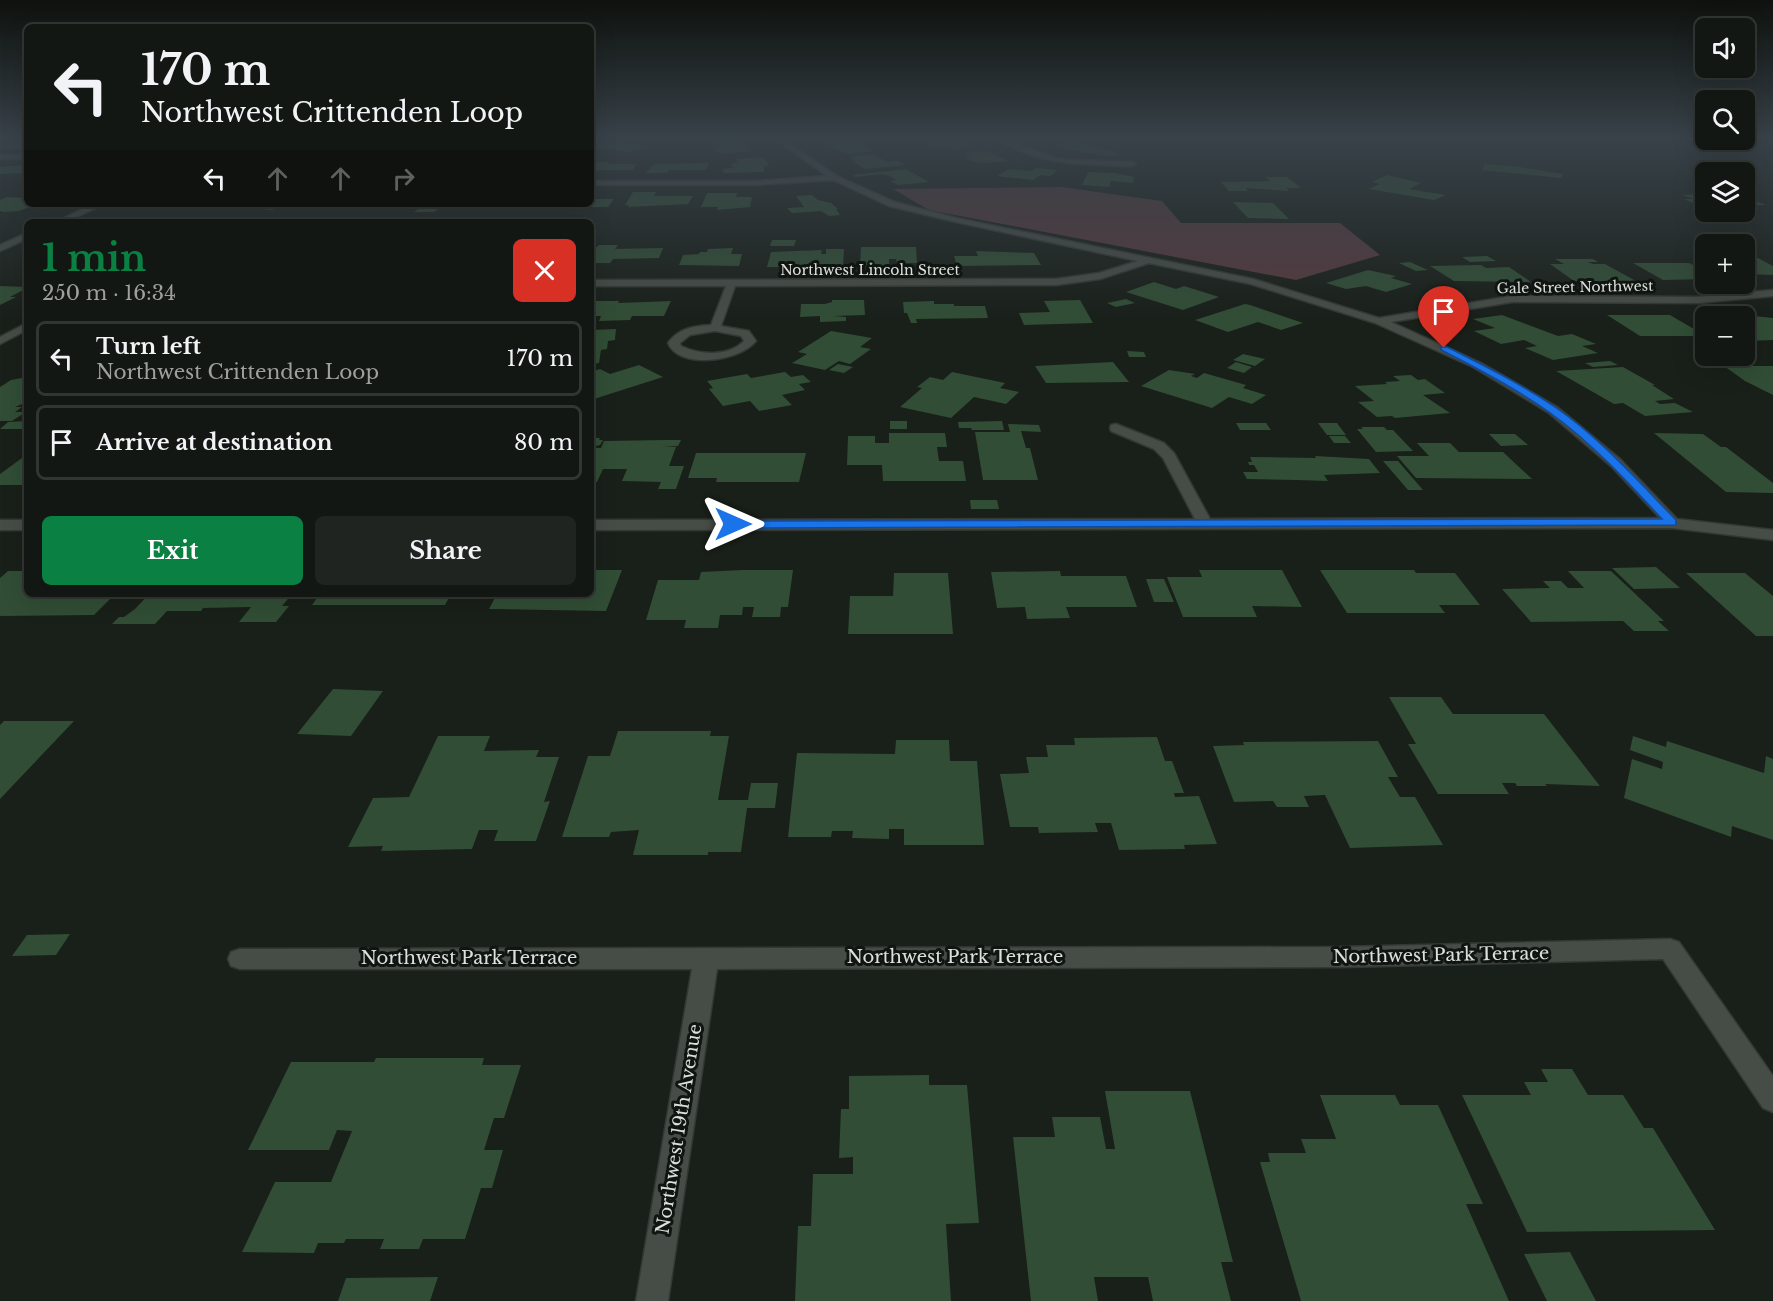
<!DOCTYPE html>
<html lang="en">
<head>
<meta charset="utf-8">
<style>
	:root { --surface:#131713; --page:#202421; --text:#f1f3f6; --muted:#9d9fa0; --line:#323633; --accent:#0b8043 }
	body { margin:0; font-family:"Libre Baskerville",serif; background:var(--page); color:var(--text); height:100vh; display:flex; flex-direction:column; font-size:22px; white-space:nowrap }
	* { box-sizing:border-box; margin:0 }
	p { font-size:20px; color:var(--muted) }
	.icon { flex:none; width:33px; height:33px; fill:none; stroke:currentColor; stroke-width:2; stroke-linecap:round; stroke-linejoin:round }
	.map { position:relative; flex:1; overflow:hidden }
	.sheet { position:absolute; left:24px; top:219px; width:570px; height:378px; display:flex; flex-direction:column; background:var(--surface); border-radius:9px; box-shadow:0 6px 24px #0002,0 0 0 2px var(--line) }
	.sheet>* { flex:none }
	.top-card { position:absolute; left:24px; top:24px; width:570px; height:183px; border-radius:9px; box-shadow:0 6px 24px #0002,0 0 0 2px var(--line); background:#131713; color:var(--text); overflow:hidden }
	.controls { position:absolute; left:1695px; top:18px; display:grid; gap:12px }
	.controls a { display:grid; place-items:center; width:60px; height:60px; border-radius:9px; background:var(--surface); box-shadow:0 6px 24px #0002,0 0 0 2px var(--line); font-size:30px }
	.pin { position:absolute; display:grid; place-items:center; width:51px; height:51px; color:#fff; margin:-62px -26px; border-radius:50% 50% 50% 0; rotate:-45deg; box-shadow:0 0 6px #0007 }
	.pin .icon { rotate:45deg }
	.me { position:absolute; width:66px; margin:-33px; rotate:90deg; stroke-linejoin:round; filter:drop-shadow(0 0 4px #0008) }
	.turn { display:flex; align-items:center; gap:21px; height:126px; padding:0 18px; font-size:27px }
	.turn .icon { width:78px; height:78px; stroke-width:2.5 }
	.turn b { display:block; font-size:42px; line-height:51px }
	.lanes { display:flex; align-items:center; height:57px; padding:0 18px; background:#0003; justify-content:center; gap:30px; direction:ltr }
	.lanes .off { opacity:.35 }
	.round { display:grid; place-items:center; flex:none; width:63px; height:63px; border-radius:9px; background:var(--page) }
	.headline { display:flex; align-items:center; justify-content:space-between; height:102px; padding:0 18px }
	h1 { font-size:36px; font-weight:800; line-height:45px; color:var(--accent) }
	.action { display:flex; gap:12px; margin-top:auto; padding:12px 18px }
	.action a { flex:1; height:69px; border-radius:9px; background:var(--accent); color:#fff; font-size:24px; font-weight:800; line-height:69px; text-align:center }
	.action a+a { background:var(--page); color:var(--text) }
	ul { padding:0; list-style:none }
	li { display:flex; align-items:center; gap:18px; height:75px; margin:0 12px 9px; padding:0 6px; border:3px solid var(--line); border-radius:9px }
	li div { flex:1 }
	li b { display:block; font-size:22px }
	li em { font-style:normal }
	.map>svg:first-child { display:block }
	.green { fill:#553a3e }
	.building { fill:#314d35 }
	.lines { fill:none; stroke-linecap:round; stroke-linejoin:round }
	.street-casing { stroke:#343834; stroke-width:3 }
	.secondary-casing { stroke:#343834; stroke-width:3 }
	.street { fill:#464c46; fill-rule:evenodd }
	.secondary { fill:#464c46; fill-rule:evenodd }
	.route { fill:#1a73e8; stroke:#114b97; stroke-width:1.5 }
	.labels { text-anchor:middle; stroke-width:6; stroke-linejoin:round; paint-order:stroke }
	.far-street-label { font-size:14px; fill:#dce0dc; stroke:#101511 }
	.near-street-label { font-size:18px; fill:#dce0dc; stroke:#101511 }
</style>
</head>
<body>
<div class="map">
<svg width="1773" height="1301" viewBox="0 0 1773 1301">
	<rect width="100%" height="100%" fill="#191f19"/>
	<!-- green -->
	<path class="green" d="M1061,187L1162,201L1181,223H1340L1380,255L1296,280L929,210L893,189Z"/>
	<!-- building -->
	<path class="building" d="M975,138L963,141L974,147L952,149L943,145L929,147L923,144L937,142L929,139Z
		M846,139L856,140L874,151L847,154L824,143Z
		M27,141V149H0V145L8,143Z
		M740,141L754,151L720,154L713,149H719L712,143Z
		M604,142L645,145L641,147H648L628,152L591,147Z
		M1073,142L1117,152L1114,153L1122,154L1110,157L1055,146Z
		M985,151L994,154L1008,161L983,163L971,161L965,158L971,157L962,153Z
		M874,154L886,162L898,161L905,165L865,169L852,161H856L850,157Z
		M763,157L769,165L763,167L765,172L724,173L722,169L739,167H732L731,163H738L736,159Z
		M593,162H610L608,164H637L633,170H600L591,173Z
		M709,163L706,170H669L667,173H646L654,164Z
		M1485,164L1520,167L1563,174L1561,178L1482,170Z
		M21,165H27V173L0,174V167Z
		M1036,168L1058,170L1050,176L1041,175L1033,180L997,176L1008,169L1031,171Z
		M906,169L929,182L898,185L890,181L896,180L890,176L880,174L856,177L852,175Z
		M1088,172L1114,173L1134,177L1133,183L1111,181L1109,187L1082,185Z
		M1387,175L1421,183L1409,189L1446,195L1434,200L1369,189L1380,184L1372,182Z
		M1265,177H1287L1301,188H1286L1289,191L1246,188L1248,191H1229L1221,182L1270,181Z
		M633,192H656L654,196H693L688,204L628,207L629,205H625Z
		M707,193H737L736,197H752L750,207L717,210L718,207H701Z
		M1706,194V209L1684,199H1694L1682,195Z
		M812,195L818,200L831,203L838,209H836L840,215L829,216L821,211L792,213L787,208L804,207L796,196Z
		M7,197L27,198L21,200H27V204H37L19,211L2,212L3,211H0V200Z
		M1744,197H1746L1766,205L1749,206L1759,210H1744Z
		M591,199H614L608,207H556L559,204H591Z
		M1233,202L1273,203L1289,219L1248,218Z
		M237,204H292L271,210L232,206Z
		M425,204H445L434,212H414Z
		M772,240H796L794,246H770Z
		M599,245H618L615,249L663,248L659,258L613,259L610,263H591V252Z
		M861,247H916L917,263H897L896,259H889V267H860Z
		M733,248L731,254H742L739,266L679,265L683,255L699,254L700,252H707L708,249Z
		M826,249H844L843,267H767L771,252L822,250L821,254H826Z
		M976,251L1034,253L1041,265L957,266L954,256H978Z
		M1487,256L1496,261L1470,262L1462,257Z
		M1744,258H1758L1773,266V275L1744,274Z
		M1555,259H1593L1598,262H1588L1593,264H1605L1636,281H1574L1550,264H1564Z
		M1410,262L1428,270L1416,271L1399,263Z
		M1633,263H1689L1706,271V279L1663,280Z
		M1481,265L1486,268L1509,267L1531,282L1454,281L1430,266Z
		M1368,270L1396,276L1391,278L1412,284L1386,292L1366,286L1346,289L1326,283Z
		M1154,282L1176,289L1184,286L1219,297L1183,310L1126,292Z
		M0,286L27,287V288L10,297H16L0,305Z
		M1126,299L1135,303L1116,307L1107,303Z
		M832,300H864L865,315L834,316L846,317V321L820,322V316L800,317L801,304H825L832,302Z
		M1080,300L1093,323L1024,325L1019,313L1050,312L1044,301Z
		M591,301H619L618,303L671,301L664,316H632L630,320L599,321L601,316H591Z
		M934,301V304H954V306H985L988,318L916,319L917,323H911L907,313H904L903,302Z
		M1245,304L1250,305L1303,323L1281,330L1258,322L1228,332L1195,320Z
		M1502,315L1558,336L1572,334L1596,344L1582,346L1598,353L1553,360L1525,348L1537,346L1524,340L1501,344L1474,331L1495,328L1473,319Z
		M1607,315H1670L1706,336H1640Z
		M1744,315L1773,318V340L1744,341Z
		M616,329L615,340L608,341L607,349L601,350L599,363L591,364V330Z
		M831,331L872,338L860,347L871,349L850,364L839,361L825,370L792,363L807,354L798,352Z
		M1127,351L1144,352L1146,357H1129Z
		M1243,354L1265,359L1255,366L1233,360Z
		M1610,361L1618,365L1593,367L1585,363Z
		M1113,362L1129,382L1046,383L1035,366Z
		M1236,362L1252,367L1244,373L1227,368Z
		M838,364L853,367L844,373L829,370Z
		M639,365L663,377L591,400V372L600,369L610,374Z
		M1724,366H1773V395L1745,381Z
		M1623,367L1655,385H1652L1674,399L1655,401L1660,404L1675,403L1693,412L1645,416L1623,403L1614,404L1556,371Z
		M1169,370L1195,374L1191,376L1197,378L1204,373L1246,385L1243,388L1266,395L1252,404L1229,397L1212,408L1141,386Z
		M785,372L791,377L803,375L811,382L799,384L805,390L782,395L792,405L759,411L750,401L723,406L709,389L713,388L707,381L747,374L751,378Z
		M952,372L1005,383L1000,388L1019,392L1006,404L974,397L951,418L900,407L922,388L917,387L930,377L943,380Z
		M1411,375L1418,380L1425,379L1445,393L1423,395L1450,413L1395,418L1392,416L1377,417L1358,402L1374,401L1355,386L1387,384L1385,382L1400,381L1393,376Z
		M27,377V402L15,407H22L15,412H26L12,421H0V387L11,380Z
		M27,421V429H0L8,422Z
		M890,421H907V429H890Z
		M1002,421L1004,430H972L971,428H959L958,422Z
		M1236,423H1266L1271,430H1240Z
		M1318,423H1337L1346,435H1327Z
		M1008,424L1039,425L1041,432L1021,431L1026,448H1030L1038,480H983L975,432H1010Z
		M1361,427H1384L1387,430H1393L1413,451L1376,452L1357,429H1363Z
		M889,433H945L947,447H937L939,461H963L966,481H883L882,465H847L848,436H875V443H889Z
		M1654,433L1703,434L1721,447H1726L1773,483V493L1726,492Z
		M1489,434H1515L1528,445L1501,446Z
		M1329,436H1345L1351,443H1334Z
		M591,438H600L599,440H603L600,445L591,447Z
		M665,440H681L678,446L663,447H676L669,466H684L676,489H658L661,482L622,481L627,469H603L597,482H591V448H601L604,441Z
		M1417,443H1450L1459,452H1503L1532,479L1416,478L1397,456H1429Z
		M696,453H806L799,482H716L717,478H688Z
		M1315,456L1369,459L1380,473L1324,475L1328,481L1296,480L1247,479L1243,472H1258L1254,465H1249L1248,462H1252L1250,457L1316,458Z
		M22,458H27V485H0V474Z
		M1383,461H1398L1423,490H1408Z
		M970,500H997L999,509H971Z
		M1656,567L1680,588L1634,589L1612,568Z
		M591,570H622L606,611L489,609L497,594H591Z
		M742,570H793L788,607H781L780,617H752L754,607H743L742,615H720L718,628H684L686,620H646L658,580H699L701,572Z
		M1199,570H1282L1302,607L1252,606L1257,617H1183L1167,577H1202Z
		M1320,570H1414L1416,573H1455L1480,605H1439L1445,613H1347Z
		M8,571H27V594H115L94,615L0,616V578Z
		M1060,571L1061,576H1126L1137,607H1066L1070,618L1027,619L1025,607L997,608L991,572Z
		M1568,571H1611L1664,621H1658L1669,631H1634L1623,621L1531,622L1502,589L1550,588L1543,581H1561L1568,588H1584Z
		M894,573H948L953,634H848L850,596H893Z
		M1686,573H1745L1773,596V636H1756Z
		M1146,579H1164L1174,602H1154Z
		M149,594H292L282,606H289L276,622H239L251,607L203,608L201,611H167L155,624H112L119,617H124L135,609Z
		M320,594H451L445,605H312Z
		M333,689L383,691L351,736L297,734Z
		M1389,697H1441L1453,714H1544L1600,786L1545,784L1547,786H1517L1515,783H1502L1509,794H1438L1408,744H1416Z
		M4,721H74L0,799V725Z
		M618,731H711L710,736H729L718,800H748L751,783H778L775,808H747L741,852H708V855H633L639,830L611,832L609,837H562L588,756H610Z
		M438,736H490L484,751L539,750L536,757H559L544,802L550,801L536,841H494L498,830H479L472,849L381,851L383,846L348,847L373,798L409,797Z
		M1633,736L1666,747L1667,741L1764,773L1766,756L1773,759V840L1732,826L1731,837L1624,798L1632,759L1662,769L1663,762L1630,750Z
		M1157,737L1165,761H1172L1184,793H1174L1175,797L1199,796L1217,844L1184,845L1185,849L1119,850L1111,823H1095L1098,832L1039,833L1038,827H1010L1000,774L1029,773L1026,757H1048L1046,745H1075L1074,738Z
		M896,740H949L950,761H977L984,845H904V829H889V839L852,838L853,831H832L831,837H788L797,753L895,754Z
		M1378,741L1398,777H1388L1400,797H1415L1443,845L1350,848L1325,795L1304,796L1309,807H1277L1273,801L1234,802L1213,746L1244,745L1243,742Z
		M70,934L56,955L12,956L27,935Z
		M376,1058H484L482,1065H521L504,1118H494L484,1150H503L492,1188H481L465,1239H423L419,1249H380L384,1239H346L344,1243H318L314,1253L242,1252L275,1182H331L352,1131L337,1130L329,1150H248L291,1062H374Z
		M1541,1069H1572L1588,1095H1623L1644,1128H1653L1715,1230L1527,1232L1462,1095H1531L1524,1082H1548Z
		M929,1075V1085H967L979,1223L946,1224L951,1301H795L798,1226H811L813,1174H853V1157L839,1158L841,1109H849V1076Z
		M1105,1091H1190L1233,1262H1221L1231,1301H1153L1148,1277H1094L1098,1301H1031L1013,1137H1055L1052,1117H1100L1106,1149H1115Z
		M1320,1095H1395L1400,1105H1438L1483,1204H1466L1509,1301H1301L1260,1162H1270L1268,1153H1306L1301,1139H1336Z
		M1570,1252L1596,1301H1547L1524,1254Z
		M438,1277L430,1301H338L346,1278Z"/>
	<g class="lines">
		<!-- street casing -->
		<g class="street-casing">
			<path id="street" d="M774,138H781L837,176L895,202L956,218L1253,279L1379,318L1512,296L1698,297L1773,290V296L1698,303L1512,302L1391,322L1481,363L1557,407L1621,460L1677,519L1773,530V540L1672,528L591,530V520L1195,519L1163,458L1154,449L1111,431L1110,428L1111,425L1116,424L1164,443L1174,453L1210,519L1660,518L1611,466L1549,413L1473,367L1375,323L1251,284L1149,263L1100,279L1056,285L735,286L721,326L749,331L756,341L754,343C738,361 679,370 668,343C679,328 694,326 711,325L726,286H591V280L1056,279L1099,273L1138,261L956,222L889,206L833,180L755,185H591V181H755L827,176ZM715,331L741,336L744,341C728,357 700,355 681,346L680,343L690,335Z
				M996,138H1004L1058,159L1132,162L1136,164L1132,166C1086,164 1035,166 996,138Z
				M0,155H27V159H0Z
				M27,323V330L0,344V337Z
				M0,520H27V530H0Z
				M1670,939L1679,942L1773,1076V1112L1763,1108L1663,959L1340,967L717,969L668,1301H636L692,969H240L231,966L228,959L231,952L240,949L1340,947Z"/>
		</g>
		<!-- secondary casing -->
		<g class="secondary-casing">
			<path id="secondary" d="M93,204H104L66,222H55Z
				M27,233V239L0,251V245Z"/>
		</g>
		<!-- street -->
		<use href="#street" class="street"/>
		<!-- secondary -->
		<use href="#secondary" class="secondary"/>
	</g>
	<!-- sky -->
	<linearGradient id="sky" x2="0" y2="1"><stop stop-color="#0e110e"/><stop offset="0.43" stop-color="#384249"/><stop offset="1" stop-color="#384249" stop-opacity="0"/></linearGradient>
	<rect width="1773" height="320" fill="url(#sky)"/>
	<!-- route -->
	<path class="route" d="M1441,347H1447C1483,365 1521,384 1555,407C1600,438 1638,481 1676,520V525L733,528L727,524L733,521L1662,519C1627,481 1591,442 1549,412C1515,388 1477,368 1441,350Z"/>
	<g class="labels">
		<!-- far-street labels -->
		<g class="far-street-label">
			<text x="870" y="275">Northwest Lincoln Street</text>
			<text transform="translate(1575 287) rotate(-1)" y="5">Gale Street Northwest</text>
		</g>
		<!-- near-street labels -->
		<g class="near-street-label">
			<text transform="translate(1441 955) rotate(-1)" y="6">Northwest Park Terrace</text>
			<text x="955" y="963">Northwest Park Terrace</text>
			<text x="469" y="964">Northwest Park Terrace</text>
			<text transform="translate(679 1129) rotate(-81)" y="6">Northwest 19th Avenue</text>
		</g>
	</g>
</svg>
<div class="controls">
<a><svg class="icon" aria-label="sound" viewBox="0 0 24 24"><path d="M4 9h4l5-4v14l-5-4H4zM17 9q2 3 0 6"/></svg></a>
<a><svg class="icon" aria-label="search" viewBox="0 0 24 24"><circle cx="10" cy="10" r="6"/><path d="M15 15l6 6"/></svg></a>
<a><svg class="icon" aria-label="layers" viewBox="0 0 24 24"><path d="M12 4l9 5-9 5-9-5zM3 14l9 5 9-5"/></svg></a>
<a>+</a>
<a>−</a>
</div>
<div class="pin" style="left:1444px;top:348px;background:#d93025"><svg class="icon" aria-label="arrive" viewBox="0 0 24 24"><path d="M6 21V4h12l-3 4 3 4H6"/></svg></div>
<svg class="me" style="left:733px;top:524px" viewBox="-20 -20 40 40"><path d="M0-17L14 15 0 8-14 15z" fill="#1a73e8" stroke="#fff" stroke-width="4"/></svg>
<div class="top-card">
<div class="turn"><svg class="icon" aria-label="left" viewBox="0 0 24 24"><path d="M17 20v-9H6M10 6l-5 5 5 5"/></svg><div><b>170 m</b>Northwest Crittenden Loop</div></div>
<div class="lanes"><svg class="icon" aria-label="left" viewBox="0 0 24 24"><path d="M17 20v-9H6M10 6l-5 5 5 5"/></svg><svg class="icon off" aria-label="ahead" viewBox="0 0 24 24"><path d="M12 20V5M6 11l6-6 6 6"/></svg><svg class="icon off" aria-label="ahead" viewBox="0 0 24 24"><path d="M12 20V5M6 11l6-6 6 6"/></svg><svg class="icon off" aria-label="right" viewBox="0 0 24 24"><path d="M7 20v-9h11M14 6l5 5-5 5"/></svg></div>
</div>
<section class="sheet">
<div class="headline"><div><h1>1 min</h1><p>250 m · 16:34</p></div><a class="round" style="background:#d93025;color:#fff"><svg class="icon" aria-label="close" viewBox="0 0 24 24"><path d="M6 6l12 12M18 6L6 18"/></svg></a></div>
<ul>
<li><svg class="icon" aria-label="left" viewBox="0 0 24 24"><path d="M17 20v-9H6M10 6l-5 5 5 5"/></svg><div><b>Turn left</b><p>Northwest Crittenden Loop</p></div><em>170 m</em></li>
<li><svg class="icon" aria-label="arrive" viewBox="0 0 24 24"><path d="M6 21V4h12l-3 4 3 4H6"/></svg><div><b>Arrive at destination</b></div><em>80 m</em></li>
</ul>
<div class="action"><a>Exit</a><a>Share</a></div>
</section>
</div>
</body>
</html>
